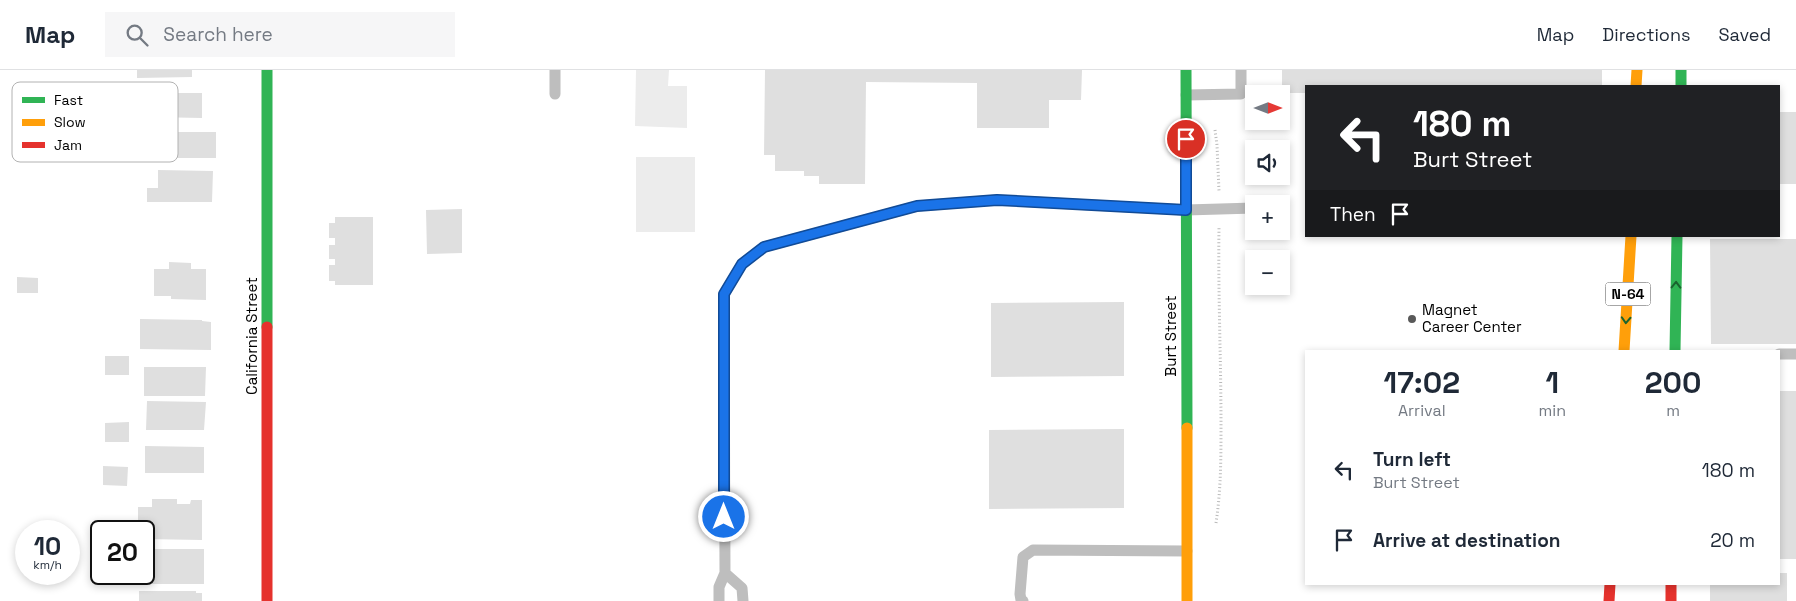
<!DOCTYPE html>
<html lang="en">
<head>
<meta charset="utf-8">
<style>
	:root { --surface:#fff; --page:#f6f6f7; --text:#1f2937; --muted:#747a83; --line:#e0e1e3 }
	body { margin:0; font-family:"Space Grotesk",sans-serif; background:var(--page); color:var(--text); height:100vh; display:flex; flex-direction:column; font-size:19px; white-space:nowrap }
	* { box-sizing:border-box; margin:0 }
	p { font-size:16px; color:var(--muted) }
	.icon { flex:none; width:28px; height:28px; fill:none; stroke:currentColor; stroke-width:2; stroke-linecap:round; stroke-linejoin:round }
	.map { position:relative; flex:1; overflow:hidden }
	.panel { position:absolute; left:1305px; top:280px; width:475px; height:235px; display:flex; flex-direction:column; background:var(--surface); border-radius:0px; box-shadow:0 2px 8px #0003 }
	.panel>* { flex:none }
	.guide { position:absolute; left:1305px; top:15px; width:475px; height:152px; border-radius:0px; box-shadow:0 2px 8px #0003; background:#202124; color:#fff; overflow:hidden }
	.needle { width:32px; rotate:90deg }
	.controls { position:absolute; left:1245px; top:15px; display:grid; gap:10px }
	.controls a { display:grid; place-items:center; width:45px; height:45px; border-radius:0px; background:var(--surface); box-shadow:0 2px 8px #0003; font-size:25px }
	.speed { position:absolute; left:15px; top:450px; display:flex; gap:10px; font-size:25px; font-weight:700; text-align:center }
	.speed>* { display:grid; place-content:center; width:65px; height:65px; border-radius:50%; background:var(--surface); box-shadow:0 2px 8px #0003; line-height:1 }
	.speed small { font-size:12px; font-weight:400 }
	.speed .limit { border:2px solid #111; border-radius:8px; background:#fff; color:#111 }
	.pin { position:absolute; display:grid; place-items:center; width:42px; height:42px; color:#fff; margin:-21px; border:2px solid #fff; border-radius:50%; box-shadow:0 1px 5px #0007 }
	.me { position:absolute; width:55px; margin:-28px; rotate:0deg; stroke-linejoin:round; filter:drop-shadow(0 0 4px #0008) }
	.turn { display:flex; align-items:center; gap:18px; height:105px; padding:0 25px; font-size:22px }
	.turn .icon { width:65px; height:65px; stroke-width:2.5 }
	.turn b { display:block; font-size:35px; line-height:42px }
	.then { display:flex; align-items:center; height:48px; padding:0 25px; background:#0003; gap:10px; font-size:19px }
	.eta { display:flex; justify-content:space-evenly; align-items:center; height:85px; text-align:center }
	.eta b { font-size:30px; font-weight:700; line-height:35px }
	ul { padding:0; list-style:none }
	li { display:flex; align-items:center; gap:15px; height:70px; padding:0 25px }
	li div { flex:1 }
	li b { display:block; font-size:19px }
	li em { font-style:normal }
	header { display:flex; align-items:center; gap:30px; box-sizing:border-box; height:70px; padding:0 25px; background:var(--surface); border-bottom:1px solid var(--line) }
	header strong { font-size:24px }
	nav { display:flex; gap:28px; margin-inline-start:auto; font-size:18px }
	.search { width:350px; height:45px; background:var(--page); display:flex; align-items:center; gap:12px; box-sizing:border-box; padding:0 18px; border-radius:0px; color:var(--muted); font-size:19px }
	.map>svg:first-child { display:block }
	.green { fill:#ececec }
	.building { fill:#dfdfdf }
	.lines { fill:none; stroke-linecap:round; stroke-linejoin:round }
	.path { stroke:#b9b9b9; stroke-width:3; stroke-dasharray:1 2.5; stroke-linecap:butt }
	.lane { stroke:#bebebe; stroke-width:11 }
	.fast { stroke:#30b455; stroke-width:11 }
	.slow { stroke:#ff9f0a; stroke-width:11 }
	.jam { stroke:#e5322d; stroke-width:11 }
	.oneway { stroke:#1a632f }
	.route-casing { stroke:#114b97; stroke-width:12 }
	.route { stroke:#1a73e8; stroke-width:9 }
	.poi-dot { fill:#595959; stroke:#fff; stroke-width:2 }
	.labels { text-anchor:middle; stroke-width:5; stroke-linejoin:round; paint-order:stroke }
	.shield { fill:#fff; stroke:#4c4c4c; stroke-width:1 }
	.shield-label { font-size:14px; font-weight:bold; fill:#000 }
	.poi-label { font-size:15px; fill:#000; stroke:#fff; text-anchor:start }
	.street-label { font-size:15px; fill:#000; stroke:#fff }
	.key { fill:#fff; stroke:#b2b2b2; stroke-width:1 }
	.key-label { font-size:14px; fill:#000 }
</style>
</head>
<body>
<header>
<strong>Map</strong>
<div class="search"><svg class="icon" aria-label="search" viewBox="0 0 24 24"><circle cx="10" cy="10" r="6"/><path d="M15 15l6 6"/></svg>Search here</div>
<nav><a>Map</a><a>Directions</a><a>Saved</a></nav>
</header>
<div class="map">
<svg width="1796" height="531" viewBox="0 0 1796 531">
	<rect width="100%" height="100%" fill="#fff"/>
	<!-- green -->
	<path class="green" d="M636,0H669L668,16H687V58L635,56Z
		M636,87H695V162H636Z"/>
	<!-- building -->
	<path class="building" d="M137,0H192V7L137,8Z
		M765,0H1082L1081,30H1049V58H977V13L866,12L865,114H819V106H804V101H775V85H764Z
		M1282,0H1602V16H1306V23H1282Z
		M151,23H202V48L151,47Z
		M1779,42H1796V114H1779Z
		M156,62H216V88H156Z
		M158,100L213,101L212,132H147V118H158Z
		M462,139V183L427,184L426,140Z
		M335,147H373V215H335V211H329V195H335V189H329V175H335V168H329V153H335Z
		M1710,169H1796V274H1711Z
		M169,192L191,193V199H206V230L171,229V226H154V199H169Z
		M17,207L38,208V223H17Z
		M1124,232V306L991,307V233Z
		M140,249L202,250V251L211,252V280L140,279Z
		M105,286H129V305H105Z
		M144,297H206L205,326H144Z
		M1779,321H1796V489H1779Z
		M147,331L206,332L204,360H146Z
		M129,352V372H105V353Z
		M1124,359V438L989,439V360Z
		M145,376L204,377V403H145Z
		M103,396L128,397L127,416L103,415Z
		M152,429H177V434H190L191,430H202V470L144,469V461H138V437H152Z
		M144,479H204V514H144Z
		M1779,503H1787V531H1710V514H1779Z
		M139,521H196V523H202V531H139Z"/>
	<g class="lines">
		<!-- path -->
		<path class="path" d="M1215,60L1217,75L1219,121
			M1216,453C1221,420 1221,387 1221,354C1221,288 1218,223 1219,158"/>
		<!-- lane -->
		<path class="lane" d="M555,0V24
			M1186,25L1241,24V0
			M1779,284H1796
			M725,503L742,518L743,531
			M719,531V517L725,503L724,224L742,194L764,177L917,136L997,130L1186,140L1254,138
			M1023,531L1021,530L1020,524L1023,487L1033,480L1187,481"/>
		<!-- fast -->
		<path class="fast" d="M267,0V257
			M1186,0L1187,358
			M1681,0V16
			M1675,281L1677,166"/>
		<!-- slow -->
		<path class="slow" d="M1636,16L1637,0
			M1624,281L1631,166
			M1187,358V531"/>
		<!-- jam -->
		<path class="jam" d="M267,257V531
			M1671,514V531
			M1609,531L1610,514"/>
	</g>
	<!-- one-way arrows -->
	<defs><path id="oneway-chevron" d="M-2-3.5L2.5 0L-2 3.5" fill="none" stroke-width="1.6" stroke-linecap="round" stroke-linejoin="round" transform="scale(1.25)"/></defs>
	<g class="oneway">
		<use href="#oneway-chevron" transform="translate(1676 215) rotate(-89)"/>
		<use href="#oneway-chevron" transform="translate(1626 250) rotate(93)"/>
	</g>
	<g class="lines">
		<!-- route casing -->
		<g class="route-casing">
			<path id="route" d="M724,447V224L742,194L764,177L917,136L997,130L1186,140V69"/>
		</g>
		<!-- route -->
		<use href="#route" class="route"/>
	</g>
	<!-- markers -->
	<circle class="poi-dot" cx="1412" cy="249" r="5"/>
	<g class="labels">
		<!-- shield labels -->
		<rect class="shield" x="1605.5" y="212.5" width="45" height="23" rx="4"/>
		<g class="shield-label">
			<text x="1628" y="229">N-64</text>
		</g>
		<!-- poi labels -->
		<g class="poi-label">
			<text x="1422" y="245">Magnet<tspan x="1422" dy="17">Career Center</tspan></text>
		</g>
		<!-- street labels -->
		<g class="street-label">
			<text transform="translate(252 266) rotate(-90)" y="5">California Street</text>
			<text transform="translate(1171 266) rotate(-90)" y="5">Burt Street</text>
		</g>
	</g>
	<!-- legend -->
	<rect x="12" y="12" width="166" height="80" rx="8" class="key"/>
	<rect x="22" y="27" width="23" height="6" fill="#30b455"/>
	<rect x="22" y="49" width="23" height="7" fill="#ff9f0a"/>
	<rect x="22" y="72" width="23" height="6" fill="#e5322d"/>
	<g class="key-label">
		<text x="54" y="35">Fast</text>
		<text x="54" y="57">Slow</text>
		<text x="54" y="80">Jam</text>
	</g>
</svg>
<div class="controls">
<a><svg class="needle" viewBox="-14 -14 28 28"><path d="M0-13l5 13h-10z" fill="#e53935"/><path d="M0 13l5-13h-10z" fill="#747a83"/></svg></a>
<a><svg class="icon" aria-label="sound" viewBox="0 0 24 24"><path d="M4 9h4l5-4v14l-5-4H4zM17 9q2 3 0 6"/></svg></a>
<a>+</a>
<a>−</a>
</div>
<div class="speed"><div>10<small>km/h</small></div><div class="limit">20</div></div>
<div class="pin" style="left:1186px;top:69px;background:#d93025"><svg class="icon" aria-label="arrive" viewBox="0 0 24 24"><path d="M6 21V4h12l-3 4 3 4H6"/></svg></div>
<svg class="me" style="left:724px;top:447px" viewBox="-20 -20 40 40"><circle r="17" fill="#1a73e8" stroke="#fff" stroke-width="3"/><path d="M0-11L8 9 0 5-8 9z" fill="#fff"/></svg>
<div class="guide">
<div class="turn"><svg class="icon" aria-label="left" viewBox="0 0 24 24"><path d="M17 20v-9H6M10 6l-5 5 5 5"/></svg><div><b>180 m</b>Burt Street</div></div>
<div class="then">Then<svg class="icon" aria-label="arrive" viewBox="0 0 24 24"><path d="M6 21V4h12l-3 4 3 4H6"/></svg></div>
</div>
<section class="panel">
<div class="eta">
<div><b>17:02</b><p>Arrival</p></div>
<div><b>1</b><p>min</p></div>
<div><b>200</b><p>m</p></div>
</div>
<ul>
<li><svg class="icon" aria-label="left" viewBox="0 0 24 24"><path d="M17 20v-9H6M10 6l-5 5 5 5"/></svg><div><b>Turn left</b><p>Burt Street</p></div><em>180 m</em></li>
<li><svg class="icon" aria-label="arrive" viewBox="0 0 24 24"><path d="M6 21V4h12l-3 4 3 4H6"/></svg><div><b>Arrive at destination</b></div><em>20 m</em></li>
</ul>
</section>
</div>
</body>
</html>
